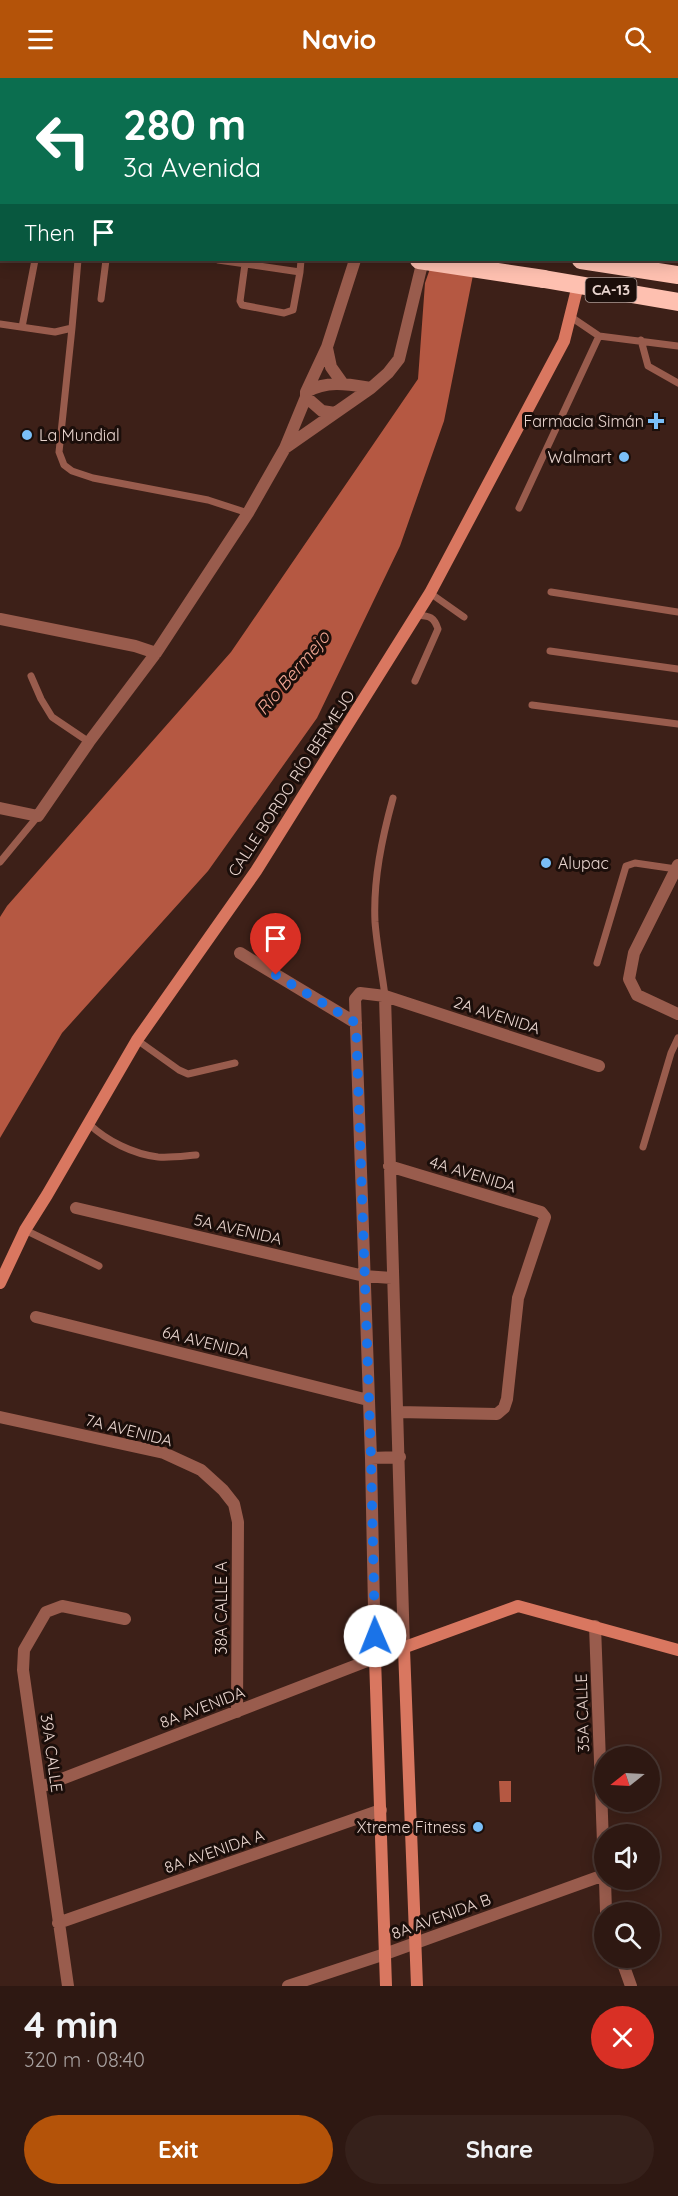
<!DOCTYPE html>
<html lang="en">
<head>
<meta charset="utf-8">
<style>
	:root { --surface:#2e1812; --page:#36211b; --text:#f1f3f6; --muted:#a7a09f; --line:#493732; --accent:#b45309 }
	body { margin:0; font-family:Quicksand,sans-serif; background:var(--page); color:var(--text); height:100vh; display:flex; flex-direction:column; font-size:22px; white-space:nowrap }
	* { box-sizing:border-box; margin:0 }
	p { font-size:20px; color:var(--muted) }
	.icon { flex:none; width:33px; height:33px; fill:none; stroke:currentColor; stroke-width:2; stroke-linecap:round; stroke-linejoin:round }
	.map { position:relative; height:1908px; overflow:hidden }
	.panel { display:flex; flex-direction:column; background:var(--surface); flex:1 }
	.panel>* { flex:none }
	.guide { position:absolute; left:0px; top:0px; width:678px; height:183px; box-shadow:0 3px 15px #0003,0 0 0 2px var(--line); background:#0b6e4f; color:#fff; overflow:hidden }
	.needle { width:39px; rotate:252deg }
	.fabs { position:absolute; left:594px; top:1668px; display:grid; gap:12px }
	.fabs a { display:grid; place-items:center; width:66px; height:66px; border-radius:50%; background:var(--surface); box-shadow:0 3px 15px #0003,0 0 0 2px var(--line); font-size:30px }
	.pin { position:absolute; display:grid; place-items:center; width:51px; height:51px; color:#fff; margin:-62px -26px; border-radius:50% 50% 50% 0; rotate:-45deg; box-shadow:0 0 6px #0007 }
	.pin .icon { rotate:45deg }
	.me { position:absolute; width:66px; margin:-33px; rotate:359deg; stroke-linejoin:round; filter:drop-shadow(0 0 4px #0008) }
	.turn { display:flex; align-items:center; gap:21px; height:126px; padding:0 24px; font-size:27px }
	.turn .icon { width:78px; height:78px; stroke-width:2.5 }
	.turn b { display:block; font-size:42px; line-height:51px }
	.then { display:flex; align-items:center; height:57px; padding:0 24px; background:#0003; gap:12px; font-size:22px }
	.round { display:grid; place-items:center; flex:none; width:63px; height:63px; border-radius:32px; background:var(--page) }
	.head { display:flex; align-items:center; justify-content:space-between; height:102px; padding:0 24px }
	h1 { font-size:36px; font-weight:700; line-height:45px }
	.button { display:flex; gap:12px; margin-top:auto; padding:12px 24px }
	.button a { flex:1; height:69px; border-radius:36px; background:var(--accent); color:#fff; font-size:24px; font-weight:700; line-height:69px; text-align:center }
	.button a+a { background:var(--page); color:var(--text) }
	header { display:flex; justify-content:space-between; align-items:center; height:78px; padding:0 24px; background:var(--accent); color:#fff; font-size:27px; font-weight:700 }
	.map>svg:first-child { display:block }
	.water { fill:#b55842 }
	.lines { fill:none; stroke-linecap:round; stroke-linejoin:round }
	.lane { stroke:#995c4d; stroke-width:7 }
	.street { stroke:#995c4d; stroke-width:12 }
	.secondary { stroke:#d97760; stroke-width:12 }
	.highway { stroke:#fec0b0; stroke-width:18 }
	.highway-bridge { stroke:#fec0b0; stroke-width:18 }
	.route { stroke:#1a73e8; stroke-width:10; stroke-dasharray:0 18 }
	.poi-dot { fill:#7abff8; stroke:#1b0e0a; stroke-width:2 }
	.labels { text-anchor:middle; stroke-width:6; stroke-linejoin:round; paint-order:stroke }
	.shield { fill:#1b0e0a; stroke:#ab9994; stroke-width:1.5 }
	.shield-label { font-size:15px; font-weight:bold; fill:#e9d5cf }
	.poi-label { font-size:16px; fill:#e9d5cf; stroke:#1b0e0a; text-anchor:end }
	.street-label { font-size:16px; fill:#e9d5cf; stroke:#1b0e0a }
	.water-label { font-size:18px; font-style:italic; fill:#f4a895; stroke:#1b0e0a }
</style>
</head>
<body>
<header><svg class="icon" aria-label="menu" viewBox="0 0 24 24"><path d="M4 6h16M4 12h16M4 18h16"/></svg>Navio<svg class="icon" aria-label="search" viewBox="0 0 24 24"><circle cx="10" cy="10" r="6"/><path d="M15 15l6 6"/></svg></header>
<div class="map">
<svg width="678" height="1908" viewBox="0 0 678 1908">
	<rect width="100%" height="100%" fill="#3d2018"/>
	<!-- water -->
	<path class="water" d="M433,182H476L444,343L400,468L317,640L208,793L62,955L0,1060V839L7,828L231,574L418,301L425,205Z
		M499,1703H511V1724H500Z"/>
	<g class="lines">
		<!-- lane -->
		<path class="lane" d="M218,182L300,194L293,232L284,235L242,227L240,223L245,186
			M300,194L301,182
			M101,221L106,182
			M571,239L599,258L678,268
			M0,246L55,254L72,250L78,182
			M22,249L35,182
			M72,250L59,374L64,387L72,393L93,400L208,422L248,435
			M641,262L648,288L678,305
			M519,430L599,258
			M551,514L678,534
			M430,515L464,539
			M550,573L678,591
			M31,598L41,621L52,639L89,664
			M415,603L438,551C434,539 430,538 417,537
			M532,627L678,646
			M0,784L38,738
			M597,885L626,788L635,785L676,791
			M385,918C382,894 377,869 375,844C373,802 382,760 393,720
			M137,962L179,992L188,996L235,985
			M89,1046C107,1063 133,1076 158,1079C170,1080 184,1078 196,1077
			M643,1069L671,975L678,960
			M25,1152L99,1188"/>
		<!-- street -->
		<path class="street" d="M2,0V2
			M376,0L377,2
			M364,2V0
			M628,2V0
			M327,270L331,289L343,306
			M306,314C328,302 347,306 371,310
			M306,319L322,333L335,335
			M285,370L371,310L388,295L399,281L423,182
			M0,541L135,568L156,575
			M0,730L38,738L89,664L156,575L248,435L285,370L306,319V314L327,269L355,182
			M678,787L634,875L629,901L637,917L678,936
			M240,875L356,945
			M385,918L404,1571
			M389,1088L541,1134L545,1139L518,1220L507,1321L504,1330L497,1336L398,1334
			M76,1130L364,1198L392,1200
			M36,1239L368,1322
			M0,1339L164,1375L201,1392L223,1412L234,1426L238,1444L237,1634
			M371,1380L400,1379
			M595,1548L604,1792
			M41,1709L375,1580L371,1380L355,921L360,915L385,918L599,988
			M605,1802L606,1834
			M58,1845L381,1732
			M621,1880L631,1908
			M68,1908L23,1592L24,1572L46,1534L62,1528L125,1541
			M288,1908L385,1876L604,1797"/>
		<!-- secondary -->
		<path class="secondary" d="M0,1205L25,1152L47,1117L137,962L256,793L430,515L564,263L578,207
			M404,1571L417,1908
			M386,1908L375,1580L518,1528L678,1572"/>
		<!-- highway -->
		<path class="highway" d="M0,90H2
			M0,123H2
			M581,182L678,197
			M544,201L678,224"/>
		<!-- highway-bridge -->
		<path class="highway-bridge" d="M419,182L544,201"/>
	</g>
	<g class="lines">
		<!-- route -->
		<path class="route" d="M276,897L356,945L371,1380L375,1558"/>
	</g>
	<!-- markers -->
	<g class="poi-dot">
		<path d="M653 334h6v6h6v6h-6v6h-6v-6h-6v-6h6z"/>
		<circle cx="27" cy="357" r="6"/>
		<circle cx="624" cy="379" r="6"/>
		<circle cx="546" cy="785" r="6"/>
		<circle cx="478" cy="1749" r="6"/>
	</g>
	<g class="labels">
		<!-- shield labels -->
		<rect class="shield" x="585.5" y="200" width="51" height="24" rx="4.5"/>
		<g class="shield-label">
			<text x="611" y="217">CA-13</text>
		</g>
		<!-- poi labels -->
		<g class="poi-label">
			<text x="644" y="349">Farmacia Simán</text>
			<text x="39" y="363" text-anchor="start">La Mundial</text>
			<text x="612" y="385">Walmart</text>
			<text x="558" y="791" text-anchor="start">Alupac</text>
			<text x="466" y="1755">Xtreme Fitness</text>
		</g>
		<!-- street labels -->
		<g class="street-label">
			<text transform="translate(291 705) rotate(-57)" y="6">CALLE BORDO RÍO BERMEJO</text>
			<text transform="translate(497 937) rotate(18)" y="6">2A AVENIDA</text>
			<text transform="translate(473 1096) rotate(17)" y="6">4A AVENIDA</text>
			<text transform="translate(238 1151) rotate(13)" y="6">5A AVENIDA</text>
			<text transform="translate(206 1264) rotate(14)" y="6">6A AVENIDA</text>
			<text transform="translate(129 1352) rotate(14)" y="6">7A AVENIDA</text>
			<text transform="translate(221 1530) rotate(-90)" y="6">38A CALLE A</text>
			<text transform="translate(202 1629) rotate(-21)" y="6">8A AVENIDA</text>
			<text transform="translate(582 1635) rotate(-92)" y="6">35A CALLE</text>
			<text transform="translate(52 1675) rotate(82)" y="6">39A CALLE</text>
			<text transform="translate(214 1773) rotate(-19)" y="6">8A AVENIDA A</text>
			<text transform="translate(441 1838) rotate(-20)" y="6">8A AVENIDA B</text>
		</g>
		<!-- water labels -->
		<g class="water-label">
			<text transform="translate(293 595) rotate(-50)" y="6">Río Bermejo</text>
		</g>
	</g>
</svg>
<div class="fabs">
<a><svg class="needle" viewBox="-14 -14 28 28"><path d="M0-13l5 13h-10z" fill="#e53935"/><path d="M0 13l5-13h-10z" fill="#a7a09f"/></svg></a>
<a><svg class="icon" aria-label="sound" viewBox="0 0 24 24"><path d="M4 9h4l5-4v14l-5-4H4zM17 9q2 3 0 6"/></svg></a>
<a><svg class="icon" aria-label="search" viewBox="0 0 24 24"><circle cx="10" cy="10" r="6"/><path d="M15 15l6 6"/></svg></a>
</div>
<div class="pin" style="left:276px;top:897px;background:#d93025"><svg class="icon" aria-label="arrive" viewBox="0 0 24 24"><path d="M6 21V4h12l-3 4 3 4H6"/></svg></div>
<svg class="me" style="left:375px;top:1558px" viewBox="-20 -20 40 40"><circle r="19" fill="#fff"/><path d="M0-13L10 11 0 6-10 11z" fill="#1a73e8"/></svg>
<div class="guide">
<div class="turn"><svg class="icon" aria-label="left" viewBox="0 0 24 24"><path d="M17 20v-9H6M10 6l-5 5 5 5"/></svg><div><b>280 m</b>3a Avenida</div></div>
<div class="then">Then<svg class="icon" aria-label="arrive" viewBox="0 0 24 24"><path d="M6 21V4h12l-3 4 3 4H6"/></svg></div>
</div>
</div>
<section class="panel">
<div class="head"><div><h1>4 min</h1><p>320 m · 08:40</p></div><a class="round" style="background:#d93025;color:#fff"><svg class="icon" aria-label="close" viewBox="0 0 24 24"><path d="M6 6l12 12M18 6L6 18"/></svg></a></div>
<div class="button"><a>Exit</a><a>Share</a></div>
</section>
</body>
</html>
